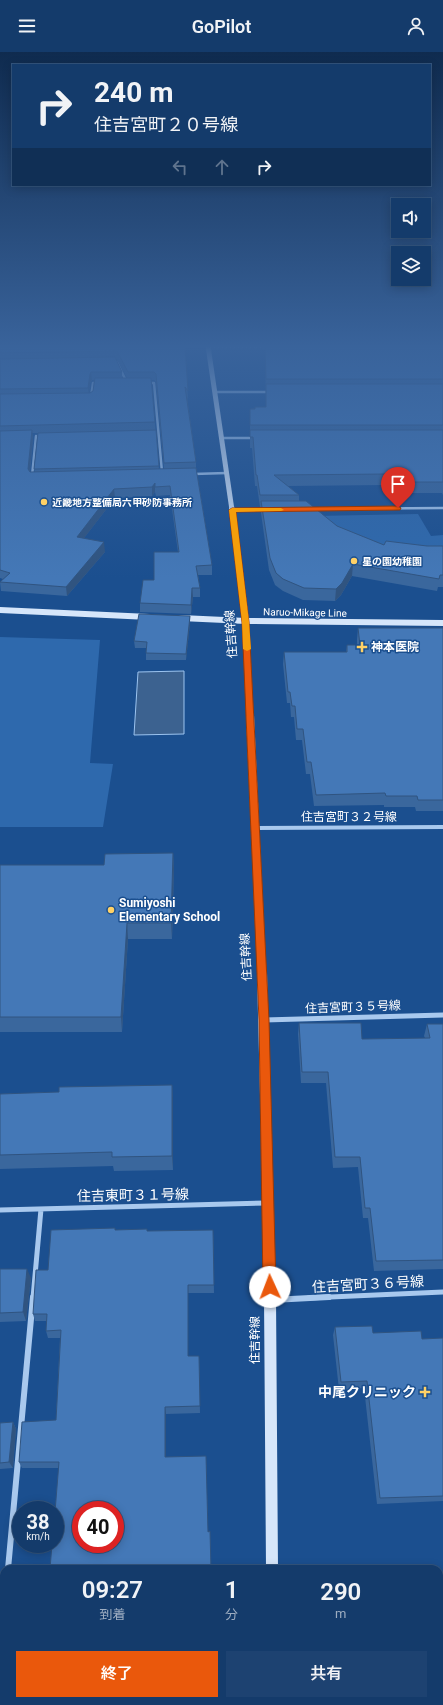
<!DOCTYPE html>
<html lang="ja">
<head>
<meta charset="utf-8">
<style>
	:root { --surface:#143b6b; --page:#1d4271; --text:#f1f3f6; --muted:#9dadc1; --line:#33557e; --accent:#ea580c }
	body { margin:0; font-family:Roboto,"Noto Sans JP",sans-serif; background:var(--page); color:var(--text); height:100vh; display:flex; flex-direction:column; font-size:15px; white-space:nowrap }
	* { box-sizing:border-box; margin:0 }
	p { font-size:13px; color:var(--muted) }
	.icon { flex:none; width:22px; height:22px; fill:none; stroke:currentColor; stroke-width:2; stroke-linecap:round; stroke-linejoin:round }
	.map { position:relative; flex:1; overflow:hidden }
	.drawer { position:absolute; left:0px; top:1513px; width:443px; height:140px; display:flex; flex-direction:column; background:var(--surface); border-radius:12px 12px 0 0; box-shadow:0 2px 10px #0003,0 0 0 1px var(--line) }
	.drawer>* { flex:none }
	.top-card { position:absolute; left:12px; top:12px; width:419px; height:122px; border-radius:0px; box-shadow:0 2px 10px #0003,0 0 0 1px var(--line); background:#143b6b; color:var(--text); overflow:hidden }
	.controls { position:absolute; left:391px; top:146px; display:grid; gap:8px }
	.controls a { display:grid; place-items:center; width:40px; height:40px; border-radius:0px; background:var(--surface); box-shadow:0 2px 10px #0003,0 0 0 1px var(--line); font-size:20px }
	.speed { position:absolute; left:12px; top:1449px; display:flex; gap:8px; font-size:20px; font-weight:700; text-align:center }
	.speed>* { display:grid; place-content:center; width:52px; height:52px; border-radius:50%; background:var(--surface); box-shadow:0 2px 10px #0003,0 0 0 1px var(--line); line-height:1 }
	.speed small { font-size:10px; font-weight:400 }
	.speed .limit { border:6px solid #d22; background:#fff; color:#111 }
	.pin { position:absolute; display:grid; place-items:center; width:34px; height:34px; color:#fff; margin:-41px -17px; border-radius:50% 50% 50% 0; rotate:-45deg; box-shadow:0 0 4px #0007 }
	.pin .icon { rotate:45deg }
	.me { position:absolute; width:44px; margin:-22px; rotate:358deg; stroke-linejoin:round; filter:drop-shadow(0 0 3px #0008) }
	.turn { display:flex; align-items:center; gap:14px; height:84px; padding:0 16px; font-size:18px }
	.turn .icon { width:52px; height:52px; stroke-width:2.5 }
	.turn b { display:block; font-size:28px; line-height:34px }
	.lanes { display:flex; align-items:center; height:38px; padding:0 16px; background:#0003; justify-content:center; gap:20px; direction:ltr }
	.lanes .off { opacity:.35 }
	.eta { display:flex; justify-content:space-evenly; align-items:center; height:68px; text-align:center }
	.eta b { font-size:24px; font-weight:600; line-height:28px }
	.cta { display:flex; gap:8px; margin-top:auto; padding:8px 16px }
	.cta a { flex:1; height:46px; border-radius:0px; background:var(--accent); color:#fff; font-size:16px; font-weight:600; line-height:46px; text-align:center }
	.cta a+a { background:var(--page); color:var(--text) }
	header { display:flex; justify-content:space-between; align-items:center; height:52px; padding:0 16px; background:var(--surface); font-size:18px; font-weight:600 }
	.map>svg:first-child { display:block }
	.green { fill:#2e69ad }
	.water { fill:#3c6290; stroke:#9cc4f0 }
	.lines { fill:none; stroke-linecap:round; stroke-linejoin:round }
	.street-far4 { stroke:#a9c9ee; stroke-width:2.5 }
	.street-far3 { stroke:#a9c9ee; stroke-width:3 }
	.street-far2 { stroke:#a9c9ee; stroke-width:4 }
	.street-far1 { stroke:#a9c9ee; stroke-width:5 }
	.street { stroke:#a9c9ee; stroke-width:6 }
	.secondary-far4 { stroke:#d6e6fa; stroke-width:5 }
	.secondary-far3 { stroke:#d6e6fa; stroke-width:6 }
	.secondary-far2 { stroke:#d6e6fa; stroke-width:8 }
	.secondary-far1 { stroke:#d6e6fa; stroke-width:10 }
	.secondary { stroke:#d6e6fa; stroke-width:12 }
	.wall { fill:#3a679d; fill-rule:evenodd }
	.shaded-wall { fill:#305480 }
	.building { fill:#4478b7; stroke:#305480; fill-rule:evenodd }
	.route { fill:#ea580c; stroke:#983908 }
	.slow { fill:#f59e0b }
	.poi-dot { fill:#ffd166; stroke:#1b4f8f; stroke-width:1.5 }
	.labels { text-anchor:middle; stroke-width:3; stroke-linejoin:round; paint-order:stroke }
	.far-poi-label { font-size:10px; font-weight:bold; fill:#fff; stroke:#1b4f8f; text-anchor:start }
	.far-street-label { font-size:10px; fill:#fff; stroke:#1b4f8f }
	.street-label { font-size:12px; fill:#fff; stroke:#1b4f8f }
	.poi-label { font-size:12px; font-weight:bold; fill:#fff; stroke:#1b4f8f; text-anchor:start }
	.near-street-label { font-size:14px; fill:#fff; stroke:#1b4f8f }
	.near-poi-label { font-size:14px; font-weight:bold; fill:#fff; stroke:#1b4f8f; text-anchor:end }
</style>
</head>
<body>
<header><svg class="icon" aria-label="menu" viewBox="0 0 24 24"><path d="M4 6h16M4 12h16M4 18h16"/></svg>GoPilot<svg class="icon" aria-label="person" viewBox="0 0 24 24"><circle cx="12" cy="8" r="4"/><path d="M4 21q1-7 8-7t8 7"/></svg></header>
<div class="map">
<svg width="443" height="1653" viewBox="0 0 443 1653">
	<rect width="100%" height="100%" fill="#1b4f8f"/>
	<!-- green -->
	<path class="green" d="M418,462L431,484L443,483V503L396,501L315,464Z
		M0,585L100,588L90,711L113,712L103,775H0Z"/>
	<!-- water -->
	<path class="water" d="M184,619V682L134,683L138,620Z"/>
	<g class="lines">
		<!-- street-far4 -->
		<path class="street-far4" d="M208,295H270
			M113,310H117L127,331
			M147,331H154L162,420
			M215,340H271
			M91,345L93,331H98
			M221,386H255
			M193,422L227,421
			M32,424L36,384
			M311,457L443,456
			M232,458H265"/>
		<!-- street-far3 -->
		<path class="street-far3" d="M232,458H265"/>
		<!-- street-far2 -->
		<path class="street-far2" d="M255,776L443,775"/>
		<!-- street-far1 -->
		<path class="street-far1" d="M264,968L443,963
			M0,1158L267,1151
			M33,1246L41,1157
			M308,1246L443,1240"/>
		<!-- street -->
		<path class="street" d="M272,1248L329,1245
			M8,1517L33,1245
			M0,1612L4,1567"/>
		<!-- secondary-far4 -->
		<path class="secondary-far4" d="M208,294L232,458"/>
		<!-- secondary-far3 -->
		<path class="secondary-far3" d="M232,457L246,569L250,664
			M0,558L149,565
			M181,566L246,569L443,571"/>
		<!-- secondary-far2 -->
		<path class="secondary-far2" d="M250,663L262,922"/>
		<!-- secondary-far1 -->
		<path class="secondary-far1" d="M262,921L270,1246"/>
		<!-- secondary -->
		<path class="secondary" d="M270,1245L272,1517
			M273,1649V1653"/>
	</g>
	<!-- wall -->
	<path class="wall" d="M0,294H185L188,347L187,345L196,410V416L212,513V523H198L200,536V545H193L191,562L140,560V551L154,528L178,500L170,443L156,444L155,440L152,444L115,446L84,486L105,500L67,544L1,539L0,530L3,527L0,526ZM116,307H117L127,326H122V320ZM92,328H94L93,339L90,341H89L90,331ZM151,328H154L156,330L164,417H159ZM32,381H38L34,417L35,420H30V419L33,387Z
		M265,294H443V443L442,441H387L385,433L288,434L299,443V449L337,474L384,493L443,494V535H438L437,539L352,524L341,543L335,549L303,548L283,539L275,533L269,518L261,461V455H260L257,434H255L252,396H250V357L266,355Z
		M190,564V571L186,608H146V596H135L134,589Z
		M358,576H443V759H416L415,755H384V753L314,754L310,722H306L302,688H296L294,665H291L290,651H287L283,612L284,600H346L347,593H357V587Z
		M173,801L174,817L172,887H128L122,980H0V813H104Z
		M299,971L362,987L425,986L424,984L427,972H443V1217L374,1219L368,1166H363L358,1115L333,1116L326,1031H301L298,982Z
		M172,1033L173,1047V1118L114,1119L113,1114L0,1117V1042L59,1040Z
		M116,1178L147,1179L213,1178L214,1241H188V1304H199L200,1361L166,1362L59,1416H22L19,1410L56,1368L60,1286H48L46,1279V1269H35L33,1262L48,1218Z
		M0,1217L31,1226L26,1269L0,1270Z
		M335,1275L373,1281L422,1287L443,1286V1449L377,1452L364,1336L339,1338L333,1283Z
		M13,1370L16,1377L13,1416L0,1417V1371Z
		M0,1545H4V1563H2L0,1566Z
		M352,1649H439L443,1653H352Z"/>
	<!-- shaded-wall -->
	<path class="shaded-wall" d="M91,320L92,328L90,331L89,344L88,336L90,322Z
		M32,378L33,387L29,426L28,417Z
		M155,431V440L152,444V435Z
		M114,437L115,446L78,494L77,485Z
		M104,490L105,500L67,544L66,535Z
		M353,512L352,524L341,543L335,549L336,537Z
		M192,536L193,545L191,562V553Z
		M190,564V571L186,608V602Z
		M173,801L174,817L172,887L171,871Z
		M127,871L128,887L122,980L121,965Z
		M172,1033L173,1047V1118L172,1104Z
		M27,1217L31,1226L26,1269L23,1260Z
		M165,1355L166,1362V1411L165,1405Z
		M13,1370L16,1377L13,1416L9,1410Z
		M0,1560L2,1563L0,1566Z
		M134,1649H135V1653H134Z"/>
	<!-- building -->
	<path class="building" d="M0,294H185L188,339L185,335L196,410L164,411L156,322L154,320H128L117,299L0,301Z
		M265,294H443V327H266Z
		M115,305L122,320H91L90,322L88,336L0,337V307Z
		M95,326H151L155,370L0,374V342L90,341L93,339Z
		M266,332H443V373H250V357H255V355H266Z
		M32,378L28,417L30,420L196,416L212,513L196,514L200,536H192L191,553L140,551L143,528H154V500H179L170,434L155,435V431L152,435L114,437L77,485L104,490L66,535L0,530L10,521L0,518V379Z
		M156,378L159,414L34,417L38,381Z
		M250,378H443V430H388L386,422L274,423L299,443H260L257,423H256L253,385H250Z
		M261,449H306L337,474L384,493L386,489L427,494H443V523H440L439,527L353,512L342,531L336,537L304,536L283,527L276,521L270,506Z
		M139,562L190,564L186,602L146,601L147,590L134,589Z
		M358,576H443V748H418L417,744H386L385,741L316,743L311,710H307L303,677H297L295,654H292L290,640H288L284,600H347V593H360Z
		M173,801L171,871H127L121,965H0V813H104L105,802Z
		M299,971H361L362,987L430,986L427,972H443V1208L376,1209L370,1156H365L360,1105H335L328,1020H302Z
		M172,1033V1104L112,1105V1100L0,1103V1042L59,1040V1035Z
		M115,1176V1178L147,1177V1179L213,1178L214,1233H188V1304H199L200,1354L165,1355V1405L206,1404L208,1480L210,1479L211,1517H50L52,1492H55V1460L59,1410H19L22,1370L56,1368L61,1278L46,1279L47,1262H33L36,1218H48L51,1178ZM81,1458H115V1492H81Z
		M0,1217H27L23,1260L0,1261Z
		M372,1274L373,1281L421,1279L422,1287L443,1286V1444L380,1446L367,1329L341,1330L335,1275Z
		M13,1370L9,1410L0,1411V1371Z
		M0,1545H4V1562L3,1560L0,1559Z
		M4,1571V1595H2Z
		M439,1608H443V1653H356V1649H439Z
		M23,1649H134V1653H23Z"/>
	<!-- sky -->
	<linearGradient id="sky" x2="0" y2="1"><stop stop-color="#0f2b4f"/><stop offset="0.56" stop-color="#39639b"/><stop offset="1" stop-color="#39639b" stop-opacity="0"/></linearGradient>
	<rect width="443" height="526" fill="url(#sky)"/>
	<!-- route -->
	<path class="route" d="M398,454L401,456L400,458L236,460L249,570L269,968L276,1235L274,1239L270,1241L265,1239L263,1235L259,968L242,570L229,458L232,456Z"/>
	<!-- slow -->
	<path class="slow" d="M232,456H281L284,458L281,459L236,460L249,570L251,597L247,599L243,597L242,570L229,458Z"/>
	<!-- markers -->
	<g class="poi-dot">
		<circle cx="44" cy="450" r="4"/>
		<circle cx="354" cy="509" r="4"/>
		<path d="M360 589h4v4h4v4h-4v4h-4v-4h-4v-4h4z"/>
		<circle cx="111" cy="858" r="4"/>
		<path d="M423 1334h4v4h4v4h-4v4h-4v-4h-4v-4h4z"/>
	</g>
	<g class="labels">
		<!-- far-poi labels -->
		<g class="far-poi-label">
			<text x="52" y="454">近畿地方整備局六甲砂防事務所</text>
			<text x="362" y="513">星の園幼稚園</text>
		</g>
		<!-- far-street labels -->
		<g class="far-street-label">
			<text transform="translate(305 560) rotate(1)" y="4">Naruo-Mikage Line</text>
		</g>
		<!-- street labels -->
		<g class="street-label">
			<text transform="translate(231 582) rotate(-94)" y="4">住吉幹線</text>
			<text x="349" y="769">住吉宮町３２号線</text>
			<text transform="translate(246 905) rotate(-93)" y="4">住吉幹線</text>
			<text transform="translate(353 955) rotate(-2)" y="4">住吉宮町３５号線</text>
			<text transform="translate(255 1288) rotate(-90)" y="4">住吉幹線</text>
		</g>
		<!-- poi labels -->
		<g class="poi-label">
			<text x="371" y="599">神本医院</text>
			<text x="119" y="855">Sumiyoshi<tspan x="119" dy="14">Elementary School</tspan></text>
		</g>
		<!-- near-street labels -->
		<g class="near-street-label">
			<text transform="translate(133 1143) rotate(-1)" y="5">住吉東町３１号線</text>
			<text transform="translate(368 1232) rotate(-3)" y="5">住吉宮町３６号線</text>
		</g>
		<!-- near-poi labels -->
		<g class="near-poi-label">
			<text x="416" y="1345">中尾クリニック</text>
		</g>
	</g>
</svg>
<div class="controls">
<a><svg class="icon" aria-label="sound" viewBox="0 0 24 24"><path d="M4 9h4l5-4v14l-5-4H4zM17 9q2 3 0 6"/></svg></a>
<a><svg class="icon" aria-label="layers" viewBox="0 0 24 24"><path d="M12 4l9 5-9 5-9-5zM3 14l9 5 9-5"/></svg></a>
</div>
<div class="speed"><div>38<small>km/h</small></div><div class="limit">40</div></div>
<div class="pin" style="left:398px;top:456px;background:#d93025"><svg class="icon" aria-label="arrive" viewBox="0 0 24 24"><path d="M6 21V4h12l-3 4 3 4H6"/></svg></div>
<svg class="me" style="left:270px;top:1235px" viewBox="-20 -20 40 40"><circle r="19" fill="#fff"/><path d="M0-13L10 11 0 6-10 11z" fill="#ea580c"/></svg>
<div class="top-card">
<div class="turn"><svg class="icon" aria-label="right" viewBox="0 0 24 24"><path d="M7 20v-9h11M14 6l5 5-5 5"/></svg><div><b>240 m</b>住吉宮町２０号線</div></div>
<div class="lanes"><svg class="icon off" aria-label="left" viewBox="0 0 24 24"><path d="M17 20v-9H6M10 6l-5 5 5 5"/></svg><svg class="icon off" aria-label="ahead" viewBox="0 0 24 24"><path d="M12 20V5M6 11l6-6 6 6"/></svg><svg class="icon" aria-label="right" viewBox="0 0 24 24"><path d="M7 20v-9h11M14 6l5 5-5 5"/></svg></div>
</div>
<section class="drawer">
<div class="eta">
<div><b>09:27</b><p>到着</p></div>
<div><b>1</b><p>分</p></div>
<div><b>290</b><p>m</p></div>
</div>
<div class="cta"><a>終了</a><a>共有</a></div>
</section>
</div>
</body>
</html>
